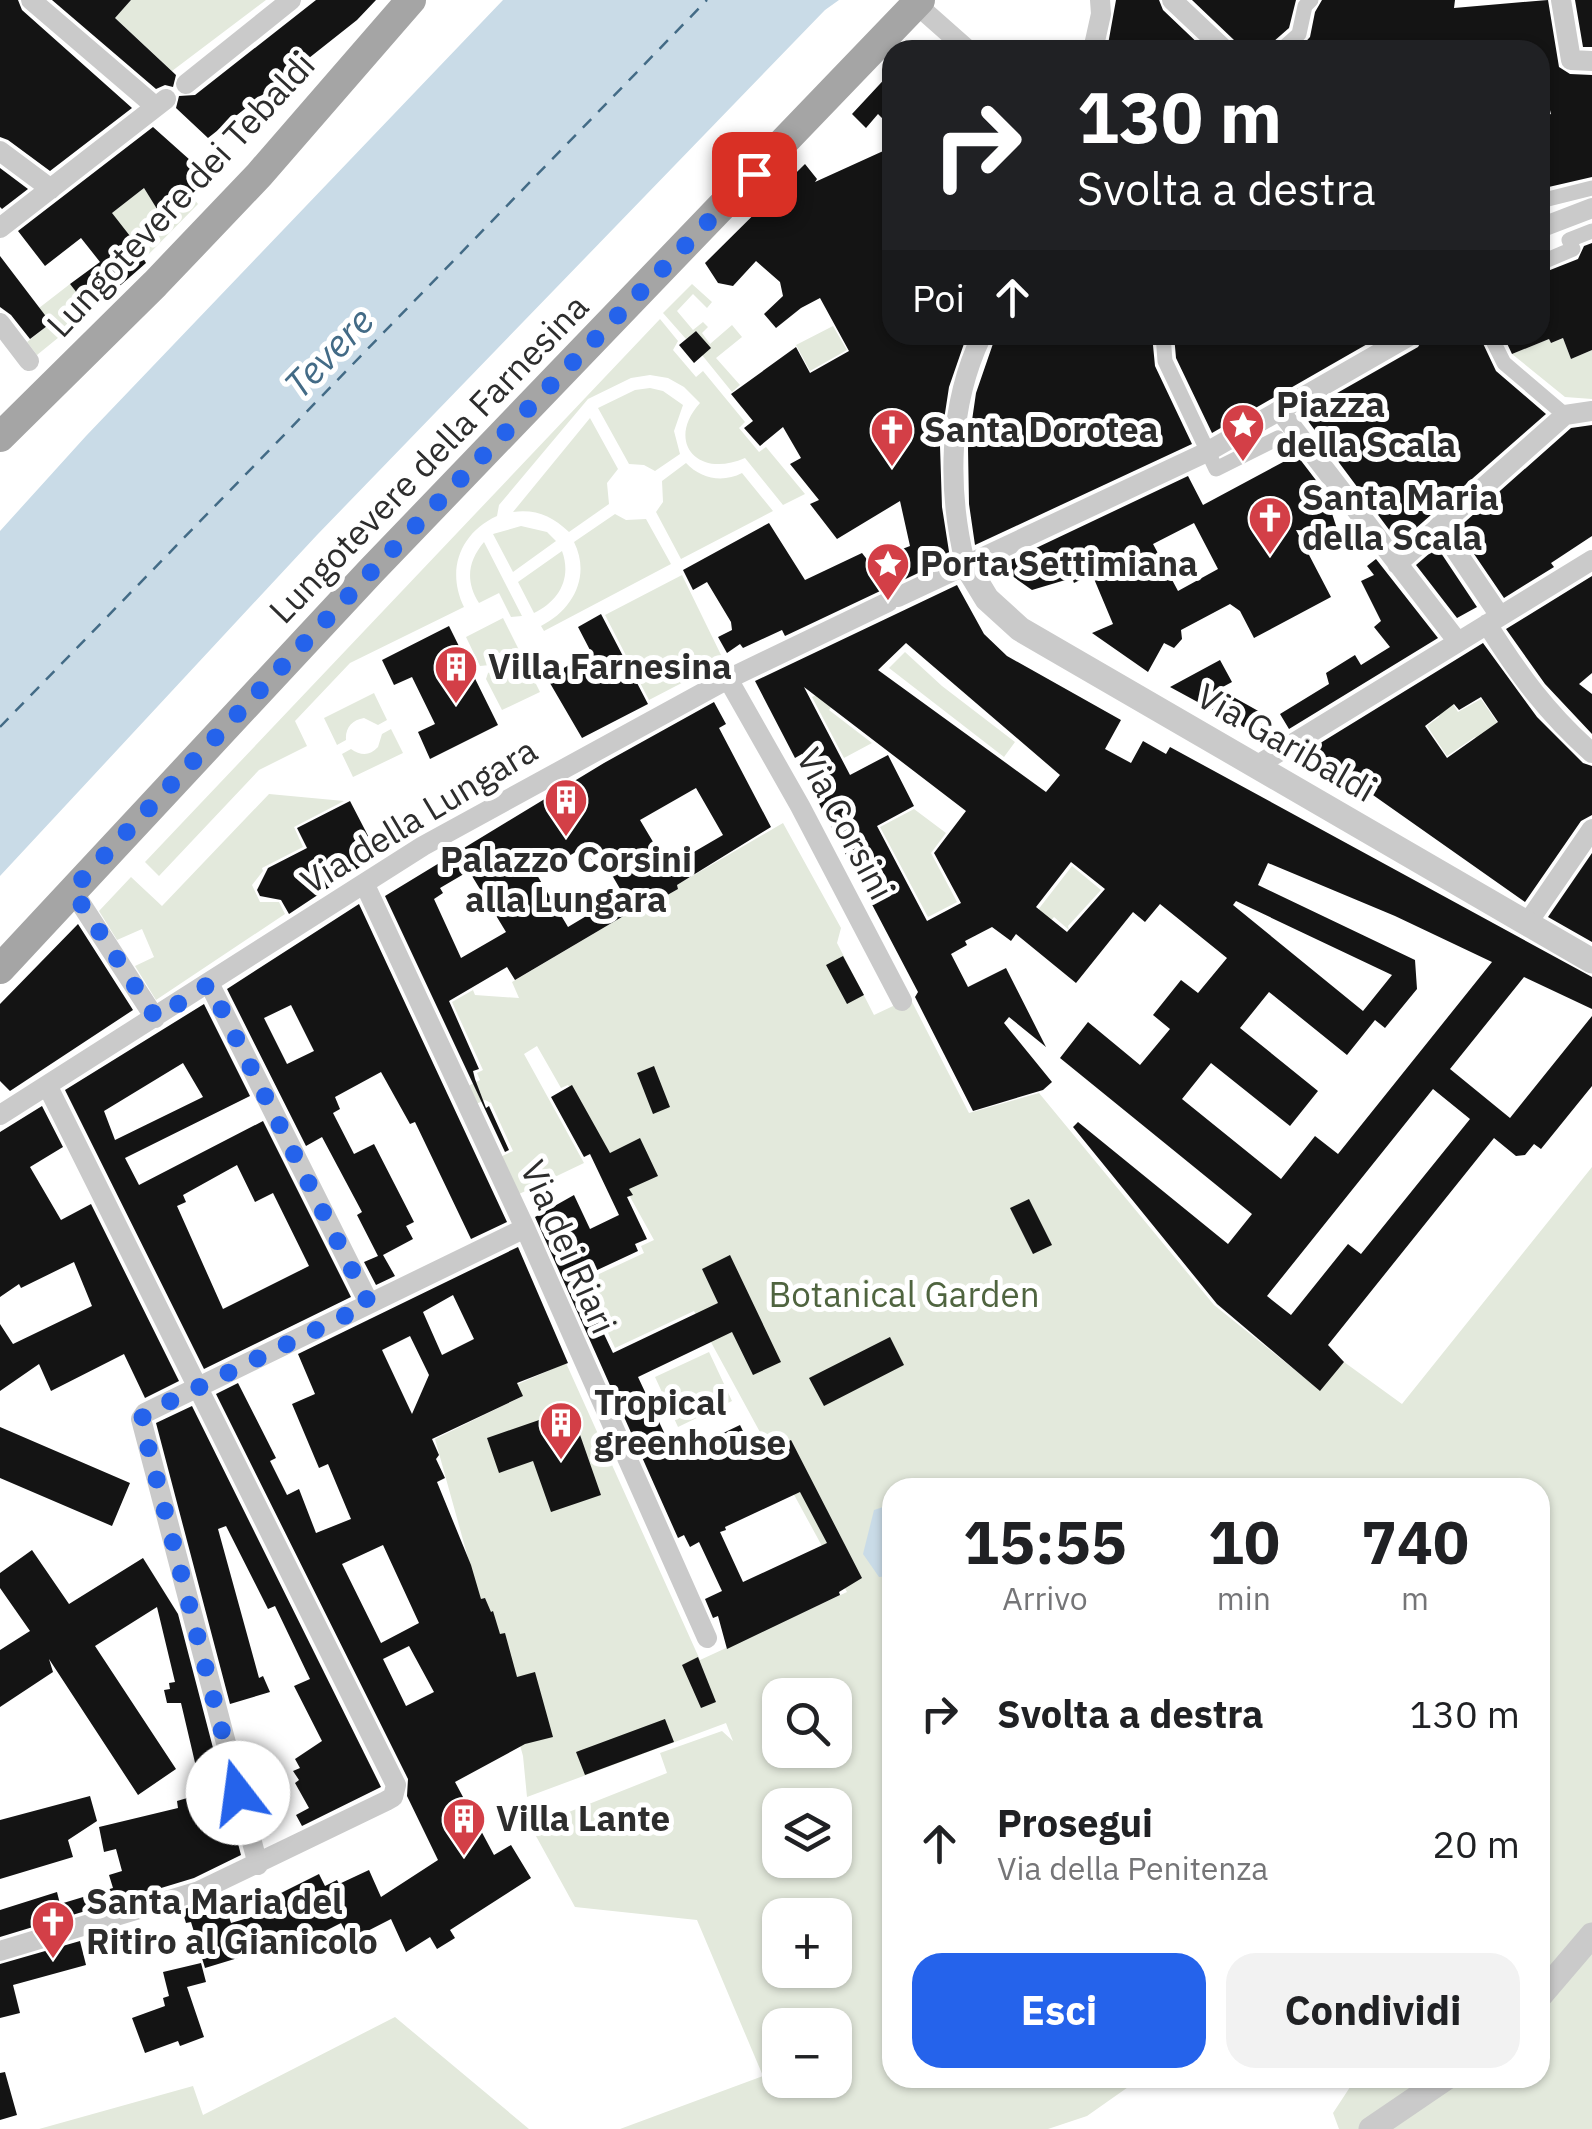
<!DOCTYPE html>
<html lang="it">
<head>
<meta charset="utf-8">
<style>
	:root { --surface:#fff; --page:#f2f2f2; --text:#202124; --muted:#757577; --accent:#2563eb }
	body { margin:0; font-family:"IBM Plex Sans",sans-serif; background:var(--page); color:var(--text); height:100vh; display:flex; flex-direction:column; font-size:38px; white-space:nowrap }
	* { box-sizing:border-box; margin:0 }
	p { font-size:32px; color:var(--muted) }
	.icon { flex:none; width:55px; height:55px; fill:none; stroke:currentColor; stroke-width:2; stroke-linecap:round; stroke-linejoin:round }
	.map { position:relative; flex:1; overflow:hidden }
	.sheet { position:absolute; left:882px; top:1478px; width:668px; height:610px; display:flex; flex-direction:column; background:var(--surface); border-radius:30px; box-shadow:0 2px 8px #0004 }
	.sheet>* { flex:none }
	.guide { position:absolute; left:882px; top:40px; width:668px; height:305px; border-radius:30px; box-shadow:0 2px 8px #0004; background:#202124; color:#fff; overflow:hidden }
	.tools { position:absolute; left:762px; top:1678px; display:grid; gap:20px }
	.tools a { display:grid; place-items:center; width:90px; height:90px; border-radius:20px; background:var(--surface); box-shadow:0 2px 8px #0004; font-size:50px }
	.pin { position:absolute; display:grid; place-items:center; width:85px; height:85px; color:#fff; margin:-42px; border-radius:20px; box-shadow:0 5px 15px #0006 }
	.me { position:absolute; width:110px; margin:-55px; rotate:345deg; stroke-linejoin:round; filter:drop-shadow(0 0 8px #0008) }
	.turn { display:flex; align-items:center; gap:35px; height:210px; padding:0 30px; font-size:45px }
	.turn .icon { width:130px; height:130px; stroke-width:2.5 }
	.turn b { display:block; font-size:70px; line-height:85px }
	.then { display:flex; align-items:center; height:95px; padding:0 30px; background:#0003; gap:20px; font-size:38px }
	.eta { display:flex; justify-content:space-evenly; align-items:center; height:170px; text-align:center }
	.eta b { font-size:60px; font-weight:800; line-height:70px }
	.button { display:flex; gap:20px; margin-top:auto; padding:20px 30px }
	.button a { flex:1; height:115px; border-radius:30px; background:var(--accent); color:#fff; font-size:40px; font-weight:800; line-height:115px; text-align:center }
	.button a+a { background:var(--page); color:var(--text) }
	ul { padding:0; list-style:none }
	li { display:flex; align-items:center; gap:30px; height:130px; padding:0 30px }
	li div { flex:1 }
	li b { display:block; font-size:38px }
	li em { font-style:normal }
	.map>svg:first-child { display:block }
	.green { fill:#e3e9dc; fill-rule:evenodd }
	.water { fill:#c9dbe7 }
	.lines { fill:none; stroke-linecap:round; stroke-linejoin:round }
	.ferry { stroke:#436b86; stroke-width:2.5; stroke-dasharray:12 10; stroke-linecap:butt }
	.building { fill:#141414; fill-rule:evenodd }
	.pedestrian { stroke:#cacaca; stroke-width:15 }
	.minor { stroke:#cacaca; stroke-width:20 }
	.tertiary { stroke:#cacaca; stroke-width:25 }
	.primary { stroke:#a5a5a5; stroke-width:30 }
	.route { stroke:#2563eb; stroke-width:18; stroke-dasharray:0 32.4 }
	.labels { text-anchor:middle; stroke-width:10; stroke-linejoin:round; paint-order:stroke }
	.street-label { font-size:35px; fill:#2d2d2d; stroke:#fff }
	.poi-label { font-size:35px; font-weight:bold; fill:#2d2d2d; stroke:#fff; text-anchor:start }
	.park-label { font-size:35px; fill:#4f643f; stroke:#fff }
	.water-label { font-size:38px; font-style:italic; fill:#436b86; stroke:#fff }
</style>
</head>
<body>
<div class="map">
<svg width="1592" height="2129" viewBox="0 0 1592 2129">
	<rect width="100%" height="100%" fill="#fff"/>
	<!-- green -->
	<path class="green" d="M131,0H266L172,71L115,18Z
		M183,186L198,204L144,259L112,213L144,188L157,208Z
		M70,284L91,311L37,355L27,342L51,323L39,308Z
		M692,284L712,302L707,308L693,294L677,311L693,330L703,322L708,327L702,333L710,344L732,325L742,337L716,358L740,385L732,392L702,355L710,348L696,331L686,339L663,313Z
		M660,319L678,341L673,350L696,377L703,371L745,422L739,428L759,452L766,447L805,494L783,505L745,458C698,479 665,442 700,403L684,387L668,378L650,375L631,378L588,399L499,505L497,516C460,533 446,570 464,607L350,663L295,721L307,746L259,770L159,876L145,862Z
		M833,326L847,350L810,371L796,345Z
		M1563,338L1571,359L1592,350V399L1565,397L1512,354L1549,339L1551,343Z
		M650,388L663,391L683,405L674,431L680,454L655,471L644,465L629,464L598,408L635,390Z
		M590,418L618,469L607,483L609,504L569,532C552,516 536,509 513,512Z
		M686,463C701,479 723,483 742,473L773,511L681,559L656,512L663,502L662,481Z
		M615,514L626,520L646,519L671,564L544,631L541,626C573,610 591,576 574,542Z
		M521,526L547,532L556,541L513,572L493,534Z
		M484,542L522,616L511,617L499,593L479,603C465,581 468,561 484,542Z
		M562,551C572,578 559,601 534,613L518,582Z
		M682,575L724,661L649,700L605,615Z
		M503,618L519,650L510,655L504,652L494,654L490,665L480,666L466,637Z
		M905,652L942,686L1015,742L1004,757L889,668Z
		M522,656L540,692L502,710L486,679L488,673L494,670L501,674L510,671L514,660Z
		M854,677L829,710L872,743L844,758L812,697Z
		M374,693L387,720L378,725L364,718C352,720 345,728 346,740L337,745L324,718Z
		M1481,699L1506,735L1485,750L1475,737L1447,756L1427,726L1439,717L1436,712L1451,701L1458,712Z
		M391,729L403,753L353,777L342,754L351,749C361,756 370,756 378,747L382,734Z
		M269,794L344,801L294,827L303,847L262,868L263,871L252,885L260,902H279L285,914L156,1000L135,966L154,957L142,929L117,940L99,911L131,877L162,906Z
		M914,809L946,833L931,853L957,902L928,917L880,827Z
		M783,823L841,928L837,943L874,1015L910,998L969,1113L1039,1093L1214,1305L1320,1390L1344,1362L1402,1404L1592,1167V2129H1339L1333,2113L1356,2078H1540V1488H892V2078H1141L1087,2116L1048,2129H620L763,2076L697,1920L575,1907L531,1827L667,1773L660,1753L722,1731L733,1741L726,1723L527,1797L523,1756L435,1439L521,1397L516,1385L566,1363L700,1660L847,1592L694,1311L615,1348L584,1281L644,1253L641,1246L654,1240L568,1085L561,1088L537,1046L524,1054L584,1163L517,1195L500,1157L513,1151L491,1103L485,1100L476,1104L468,1086L480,1080L477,1073L483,1070L452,1002L473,990L475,995L519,998L512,982L632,911L635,914L678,889L677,885ZM780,1695H835V1750H780ZM780,1805H835V1860H780ZM780,1915H835V1970H780ZM780,2025H835V2080H780Z
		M1072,866L1101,890L1068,926L1069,930L1054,917L1032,943L1020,933Z
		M709,1352L732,1401L678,1427L655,1377Z
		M395,2017L529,2129H39L193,2086L203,2115Z"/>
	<!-- water -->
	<path class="water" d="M503,0H839L825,10L317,535L0,876V531L86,436Z
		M892,1504V1576L879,1577L863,1554L874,1510Z"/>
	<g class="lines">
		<!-- ferry -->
		<path class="ferry" d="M0,727L707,0"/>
	</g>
	<!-- building -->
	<path class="building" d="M0,0H18L22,10L132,108L50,171L8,140L0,137Z
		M52,0H131L115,18L176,75L173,87L165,85L156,89Z
		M316,0H376L357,20L208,138L176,108L179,96L195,95Z
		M1116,0H1159L1163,10L1205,50H1107Z
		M1192,0H1296L1289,28L1273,42L1270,50H1238L1234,40Z
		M1322,0H1455L1454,8L1548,0L1559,67L1570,74L1592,75V177L1540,189V151L1547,150L1540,117L1551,114L1543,83L1540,84V50H1298L1310,37L1315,12Z
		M1575,0H1592V47H1583Z
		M892,71V128L878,114L866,128L852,114Z
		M153,127L209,177L192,194L183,186L157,209L144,188L112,213L130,236L146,263L91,311L70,284L100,262L81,238L45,266L18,231Z
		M892,147V335H967L949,387L940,446L942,507L950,558L785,636L782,630L743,648L740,644L727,653L718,637L732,630L731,622L707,582L693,590L683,570L769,523L805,580L862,553L869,562L910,546L900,501L837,539L810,504L819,500L790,464L801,458L783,427L760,446L744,428L753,421L731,394L796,347L810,373L849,351L820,298L801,308L776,328L764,314L783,296L780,282L756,261L733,286L718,283L705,263L805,164L817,179L815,182Z
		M0,168L28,189L2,209L0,207Z
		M1592,243V350L1571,359L1563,338L1551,343L1549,339L1512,354L1503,335H1540V274L1578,259L1584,246Z
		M0,256L51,323L30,339L11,315L0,307Z
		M696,331L711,348L694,363L679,345Z
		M996,335H1152L1155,366L1192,444L975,545L969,504L968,448L976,393Z
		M1174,335H1383L1212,433L1176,358Z
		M1425,335H1479L1496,371L1546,414L1399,543L1302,413L1418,347Z
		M1592,425V536L1551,563L1554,567L1504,598L1457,529L1571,428Z
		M1299,458L1325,492L1338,532L1296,530L1331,597L1254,638L1240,611L1230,604L1181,630L1182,639L1174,648L1164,643L1148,672L1092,633L1113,624L1092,574L1074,583L1072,578L1032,590L998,566L1188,476L1203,505L1285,461ZM1194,523L1218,569L1178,591L1153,544Z
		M1437,547L1477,607L1457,618L1416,565Z
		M1376,559L1438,638L1289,729L1280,714L1329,684L1326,673L1355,655L1361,665L1390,647L1374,627L1381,621L1361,581L1374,575L1367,566Z
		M1592,576V673L1579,684L1592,694V734L1545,684L1506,629Z
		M957,585L984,634L1007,656L1121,720L1105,749L1131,763L1143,741L1166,754L1170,747L1592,977V1009L1524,977L1450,1069L1510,1118L1592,1016V1086L1541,1149L1534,1144L1525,1155L1516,1156L1494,1138L1328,1345L1344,1362L1320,1391L1217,1304L1073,1127L1078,1122L1228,1244L1252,1214L1060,1058L1088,1022L1140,1065L1170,1029L1153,1015L1181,980L1198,993L1227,958L1160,904L1145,922L1133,912L1076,983L1016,934L1011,941L992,927L965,941L967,945L951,954L968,987L1006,968L1046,1047L1009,1017L1004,1023L1052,1082L1043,1090L973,1111L915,997L918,992L814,794L821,790L802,754L795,758L755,681ZM906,643L1060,775L1046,792L878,670ZM804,687L966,811L934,853L961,903L927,921L877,826L914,806L888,755L850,775ZM1071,862L1105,889L1067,932L1036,907ZM1268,863L1395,916L1492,962L1338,1154L1315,1136L1281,1179L1182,1099L1211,1063L1290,1126L1318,1091L1240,1028L1269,992L1347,1055L1375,1020L1385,1028L1417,989L1415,960L1258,885ZM1236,901L1392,975L1363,1011L1233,905ZM1433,1089L1470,1119L1361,1254L1348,1244L1291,1315L1267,1296Z
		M601,614L648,704L582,738L547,678L591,652L578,627Z
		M449,626L498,725L430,759L418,732L435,724L412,677L394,685L382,660Z
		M1483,643L1537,717L1583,763L1592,766V815L1581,821L1525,902L1309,750ZM1481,697L1498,722L1447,758L1425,726L1454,704L1459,710Z
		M1220,660L1232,682L1219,689L1269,717L1262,737L1170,687Z
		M714,702L726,724L719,728L771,827L677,885L678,889L634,914L632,911L515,980L507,967L449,1001L479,1069L473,1071L475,1079L486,1108L489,1106L509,1150L505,1152L385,896L604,763ZM696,788L723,835L668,867L640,820ZM584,847L596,868L605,863L623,894L568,927L537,875ZM469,871L506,932L461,958L434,899L443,893L440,888Z
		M350,801L378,855L289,914L281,900L260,896L257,890L268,868L307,848L297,828Z
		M1592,853V942L1548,917Z
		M359,904L507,1222L471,1239L415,1122L410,1124L381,1072L335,1097L340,1109L333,1113L354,1154L374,1144L414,1222L406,1226L413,1239L383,1255L395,1276L376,1285L364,1262L378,1256L357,1215L362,1212L322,1137L306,1146L227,989ZM291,1005L314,1051L287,1064L264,1018Z
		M78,924L133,1010L10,1091L0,1081V1004Z
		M843,956L864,995L847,1004L826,965Z
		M204,1004L250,1096L125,1158L139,1185L263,1121L351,1297L204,1369L65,1090ZM183,1063L203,1097L115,1140L104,1111ZM237,1165L255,1202L273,1193L309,1266L223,1309L177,1206L186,1202L183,1195Z
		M654,1066L670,1107L653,1114L637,1073Z
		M572,1085L610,1153L640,1138L658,1176L629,1189L633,1195L627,1197L647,1239L635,1244L638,1251L578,1279L613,1353L718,1303L702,1269L730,1255L781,1362L753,1375L732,1332L638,1377L675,1456L740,1425L756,1458L791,1440L862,1578L839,1592L840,1595L727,1649L718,1616L713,1618L705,1599L722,1591L699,1542L690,1547L684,1535L678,1538L535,1217L574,1195L590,1229L619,1215L590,1154L584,1157L551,1097ZM800,1492L827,1543L743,1582L720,1532L726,1530L725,1527Z
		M42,1106L63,1147L30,1167L61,1220L91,1204L179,1381L145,1398L124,1354L51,1391L39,1364L0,1391V1324L13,1344L92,1306L74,1262L21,1288L19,1284L0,1297V1132Z
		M1029,1199L1052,1245L1033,1254L1010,1208Z
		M518,1247L568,1363L517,1383L523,1396L432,1439L439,1455L436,1459L445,1478L437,1482L471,1565L481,1599L485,1598L491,1612L493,1611L500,1634L505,1633L517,1677L535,1672L553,1737L525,1744L455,1782L494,1855L511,1845L531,1878L450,1930L455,1938L437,1949L430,1937L406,1952L391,1919L350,1940L341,1923L294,1947L291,1942L205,1968L191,1922L186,1923L182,1910L222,1895L231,1923L275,1910L269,1899L319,1874L325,1886L337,1880L339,1884L369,1870L381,1897L438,1860L407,1796L408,1779L216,1394L238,1383L276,1458L270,1461L287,1495L299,1489L316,1533L351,1519L328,1464L319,1468L292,1404L315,1394L298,1354ZM453,1295L474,1339L442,1355L423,1312ZM410,1336L429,1375L412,1414L382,1350ZM383,1545L419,1623L381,1643L342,1564ZM409,1646L434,1692L406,1706L383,1659Z
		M890,1337L904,1365L824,1406L809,1378Z
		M192,1406L381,1787L302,1826L296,1815L309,1808L295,1783L299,1780L293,1771L300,1768L295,1759L322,1741L294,1686L310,1679L275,1606L268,1609L226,1526L218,1529L259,1678L263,1676L270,1692L230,1704L156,1423Z
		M571,1409L601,1495L551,1512L533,1461L499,1473L487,1438Z
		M0,1427L130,1483L112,1526L0,1478Z
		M32,1550L69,1604L143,1558L178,1614L241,1855L194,1878L0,1937V1910L57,1892L60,1904L113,1888L109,1875L122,1871L116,1849L104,1852L99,1827L178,1808L177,1801L194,1796L208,1818L181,1703H167L164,1690L170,1689L169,1683L175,1682L157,1607L95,1646L176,1769L138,1795L49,1659L53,1672L0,1707V1650L30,1631L0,1588V1573Z
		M698,1657L716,1702L701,1708L682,1665Z
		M665,1719L674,1742L585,1775L576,1752Z
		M90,1796L97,1821L68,1840L73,1857L0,1879V1820Z
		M80,1941L86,1965L13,1985L20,2013L0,2018V1964Z
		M201,1963L206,1982L187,1987L204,2037L180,2046L178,2041L145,2053L132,2018L165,2006L163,1998L169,1996L163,1972Z
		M5,2072L17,2115L0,2120V2073Z"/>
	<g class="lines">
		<!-- pedestrian -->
		<path class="pedestrian" d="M1281,50L1299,34L1305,6L1311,0
			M1540,201L1592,188
			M1540,263L1573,249L1569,240L1592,231
			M1163,335L1165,361L1216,469L1278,438L1289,451L1304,442
			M1490,335L1504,363L1565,415"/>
		<!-- minor -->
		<path class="minor" d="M31,0L156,107
			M1172,0L1225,50
			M1561,0L1571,60L1592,61
			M916,4L968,50
			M1093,50L1101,14L1100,0
			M186,84L291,0
			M0,151L51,189
			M0,228L166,99
			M1540,228L1592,208
			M0,323L29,361
			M1280,411L1458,642
			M1439,526L1500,616
			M965,563C947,488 948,406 982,335
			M1397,564L1565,415L1592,411
			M898,597L1207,452L1411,335
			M1487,624C1519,675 1547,713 1592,753
			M728,679L800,806L902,1001
			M1256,766L1592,560
			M365,885L525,1228L707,1638
			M72,890L155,1018
			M1526,925L1592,829
			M209,983L369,1303
			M0,1115L423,846L728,679L888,602
			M258,1865L141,1419L145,1413L525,1228
			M0,1951L199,1891L386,1801L393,1797L396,1785L48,1087"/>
		<!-- tertiary -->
		<path class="tertiary" d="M965,563L987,599L1020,629L1592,961
			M1540,1996L1592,1935
			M1371,2129L1446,2078"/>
		<!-- primary -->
		<path class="primary" d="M0,437L155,284L259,175L411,0
			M0,969L371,571L920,0"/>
	</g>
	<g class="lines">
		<!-- route -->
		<path class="route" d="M238,1793L141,1419L146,1413L369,1304L209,984L156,1018L72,890L371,572L754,174"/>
	</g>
	<!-- icons -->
	<defs>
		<g id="sight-pin" transform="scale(2.25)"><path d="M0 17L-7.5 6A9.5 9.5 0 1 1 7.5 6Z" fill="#d33f47" stroke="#fff"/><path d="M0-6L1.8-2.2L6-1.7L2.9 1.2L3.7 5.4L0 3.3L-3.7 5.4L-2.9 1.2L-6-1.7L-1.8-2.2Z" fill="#fff"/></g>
		<g id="church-pin" transform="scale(2.25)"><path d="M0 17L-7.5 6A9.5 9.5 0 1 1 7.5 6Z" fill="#d33f47" stroke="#fff"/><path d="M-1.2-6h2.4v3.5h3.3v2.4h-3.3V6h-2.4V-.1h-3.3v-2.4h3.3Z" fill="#fff"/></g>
		<g id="building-pin" transform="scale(2.25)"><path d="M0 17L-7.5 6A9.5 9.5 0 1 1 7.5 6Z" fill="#d33f47" stroke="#fff"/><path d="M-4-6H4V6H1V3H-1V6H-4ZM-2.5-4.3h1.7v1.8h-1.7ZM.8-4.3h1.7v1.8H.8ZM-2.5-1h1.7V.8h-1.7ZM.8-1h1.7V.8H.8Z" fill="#fff"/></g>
	</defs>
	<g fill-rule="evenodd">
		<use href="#sight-pin" x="1243" y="425"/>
		<use href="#church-pin" x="892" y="430"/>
		<use href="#church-pin" x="1270" y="518"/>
		<use href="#sight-pin" x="888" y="564"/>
		<use href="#building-pin" x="456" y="667"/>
		<use href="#building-pin" x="566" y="800"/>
		<use href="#building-pin" x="561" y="1423"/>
		<use href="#building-pin" x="464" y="1819"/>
		<use href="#church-pin" x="53" y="1922"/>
	</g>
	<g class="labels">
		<!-- street labels -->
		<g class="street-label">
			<text transform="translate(181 195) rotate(-47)" y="12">Lungotevere dei Tebaldi</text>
			<text transform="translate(429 459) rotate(-46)" y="12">Lungotevere della Farnesina</text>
			<text transform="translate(1286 743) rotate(30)" y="12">Via Garibaldi</text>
			<text transform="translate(419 816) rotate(-31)" y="12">Via della Lungara</text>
			<text transform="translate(845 824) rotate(62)" y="12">Via Corsini</text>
			<text transform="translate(568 1247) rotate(66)" y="12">Via dei Riari</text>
		</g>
		<!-- poi labels -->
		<g class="poi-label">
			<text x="1276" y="417">Piazza<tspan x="1276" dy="40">della Scala</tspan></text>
			<text x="924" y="442">Santa Dorotea</text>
			<text x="1302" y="510">Santa Maria<tspan x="1302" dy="40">della Scala</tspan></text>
			<text x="920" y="576">Porta Settimiana</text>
			<text x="488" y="679">Villa Farnesina</text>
			<text x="566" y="872" text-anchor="middle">Palazzo Corsini<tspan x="566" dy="40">alla Lungara</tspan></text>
			<text x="594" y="1415">Tropical<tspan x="594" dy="40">greenhouse</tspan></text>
			<text x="496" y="1831">Villa Lante</text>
			<text x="86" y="1914">Santa Maria del<tspan x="86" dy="40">Ritiro al Gianicolo</tspan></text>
		</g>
		<!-- park labels -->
		<g class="park-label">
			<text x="904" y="1307">Botanical Garden</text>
		</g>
		<!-- water labels -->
		<g class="water-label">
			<text transform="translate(329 353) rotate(-46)" y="13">Tevere</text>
		</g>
	</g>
</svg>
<div class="tools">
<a><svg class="icon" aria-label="search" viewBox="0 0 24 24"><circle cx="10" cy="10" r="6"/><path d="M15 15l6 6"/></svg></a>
<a><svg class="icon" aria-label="layers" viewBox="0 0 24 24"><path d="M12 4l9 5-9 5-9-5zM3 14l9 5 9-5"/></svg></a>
<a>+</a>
<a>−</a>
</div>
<div class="pin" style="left:754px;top:174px;background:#d93025"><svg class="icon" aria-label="arrive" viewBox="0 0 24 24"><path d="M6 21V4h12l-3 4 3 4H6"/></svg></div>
<svg class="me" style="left:238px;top:1793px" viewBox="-20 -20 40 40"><circle r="19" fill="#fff"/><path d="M0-13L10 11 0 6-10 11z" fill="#2563eb"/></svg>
<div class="guide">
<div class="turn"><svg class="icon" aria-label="right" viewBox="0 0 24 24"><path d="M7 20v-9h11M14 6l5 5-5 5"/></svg><div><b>130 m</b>Svolta a destra</div></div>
<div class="then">Poi<svg class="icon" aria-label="ahead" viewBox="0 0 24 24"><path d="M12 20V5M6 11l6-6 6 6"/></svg></div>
</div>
<section class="sheet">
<div class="eta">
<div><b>15:55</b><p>Arrivo</p></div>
<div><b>10</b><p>min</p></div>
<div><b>740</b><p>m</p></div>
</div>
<ul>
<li><svg class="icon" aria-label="right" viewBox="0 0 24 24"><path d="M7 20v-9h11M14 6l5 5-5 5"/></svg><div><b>Svolta a destra</b></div><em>130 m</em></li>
<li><svg class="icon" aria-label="ahead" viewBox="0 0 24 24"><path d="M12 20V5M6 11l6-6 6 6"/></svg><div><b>Prosegui</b><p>Via della Penitenza</p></div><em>20 m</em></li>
</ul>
<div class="button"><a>Esci</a><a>Condividi</a></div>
</section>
</div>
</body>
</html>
